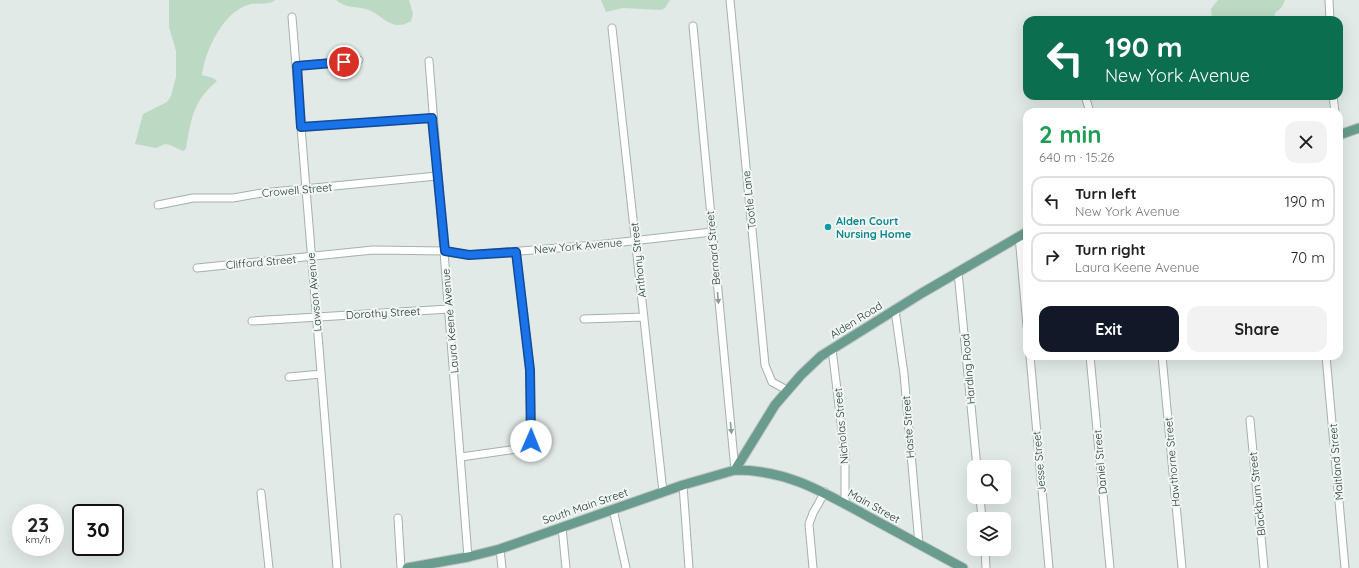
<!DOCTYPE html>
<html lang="en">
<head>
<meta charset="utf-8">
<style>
	:root { --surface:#fff; --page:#f2f2f2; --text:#202124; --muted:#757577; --line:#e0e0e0; --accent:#111827 }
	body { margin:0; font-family:Quicksand,sans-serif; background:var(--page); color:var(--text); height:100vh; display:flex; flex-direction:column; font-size:15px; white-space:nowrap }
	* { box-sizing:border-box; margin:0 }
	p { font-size:13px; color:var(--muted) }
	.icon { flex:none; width:22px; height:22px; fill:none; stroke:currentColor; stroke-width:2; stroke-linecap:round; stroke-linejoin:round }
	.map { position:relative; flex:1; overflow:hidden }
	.panel { position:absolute; left:1023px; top:108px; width:320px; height:252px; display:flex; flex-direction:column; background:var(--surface); border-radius:12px; box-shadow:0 4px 16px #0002 }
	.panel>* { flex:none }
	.banner { position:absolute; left:1023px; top:16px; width:320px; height:84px; border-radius:12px; box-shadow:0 4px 16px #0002; background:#0b6e4f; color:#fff; overflow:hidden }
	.tools { position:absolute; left:967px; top:460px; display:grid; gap:8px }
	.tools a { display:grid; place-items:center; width:44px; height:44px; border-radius:8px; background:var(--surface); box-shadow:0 4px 16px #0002; font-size:20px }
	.speed { position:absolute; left:12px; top:504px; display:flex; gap:8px; font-size:20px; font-weight:700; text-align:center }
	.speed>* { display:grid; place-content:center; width:52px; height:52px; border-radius:50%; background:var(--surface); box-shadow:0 4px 16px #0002; line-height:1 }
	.speed small { font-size:10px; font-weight:400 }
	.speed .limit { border:2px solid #111; border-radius:6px; background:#fff; color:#111 }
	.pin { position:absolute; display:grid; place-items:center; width:34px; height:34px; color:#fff; margin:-17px; border:2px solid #fff; border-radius:50%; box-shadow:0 1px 4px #0007 }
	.me { position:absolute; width:44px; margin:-22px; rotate:1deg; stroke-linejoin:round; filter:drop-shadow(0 0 3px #0008) }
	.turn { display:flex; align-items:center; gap:14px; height:84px; padding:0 16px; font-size:18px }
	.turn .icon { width:52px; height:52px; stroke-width:2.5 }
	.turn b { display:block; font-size:28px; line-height:34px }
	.round { display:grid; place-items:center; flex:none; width:42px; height:42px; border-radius:12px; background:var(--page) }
	.headline { display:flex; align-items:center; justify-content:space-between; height:68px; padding:0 16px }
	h1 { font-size:24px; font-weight:800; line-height:30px; color:#1e9e55 }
	.button { display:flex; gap:8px; margin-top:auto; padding:8px 16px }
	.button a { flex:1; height:46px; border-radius:12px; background:var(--accent); color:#fff; font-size:16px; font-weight:800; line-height:46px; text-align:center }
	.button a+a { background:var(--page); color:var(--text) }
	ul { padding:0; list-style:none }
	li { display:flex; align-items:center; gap:12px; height:50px; margin:0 8px 6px; padding:0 8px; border:2px solid var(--line); border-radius:12px }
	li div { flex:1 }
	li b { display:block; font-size:15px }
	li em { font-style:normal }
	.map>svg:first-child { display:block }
	.green { fill:#bbd9c3 }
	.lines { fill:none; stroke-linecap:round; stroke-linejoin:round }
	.minor-casing { stroke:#a4b1ac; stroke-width:9 }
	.major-casing { stroke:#bdc4c2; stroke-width:11 }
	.minor { stroke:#fff; stroke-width:7 }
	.major { stroke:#699c8e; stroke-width:9 }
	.oneway { fill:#919c98 }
	.route-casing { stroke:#114b97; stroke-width:10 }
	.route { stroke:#1a73e8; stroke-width:7 }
	.culture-dot { fill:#0f9aa8; stroke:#f1f7f4; stroke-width:1.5 }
	.labels { text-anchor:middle; stroke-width:4; stroke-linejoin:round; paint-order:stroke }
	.street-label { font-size:11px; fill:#233932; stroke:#f1f7f4 }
	.culture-label { font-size:11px; font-weight:bold; fill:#0d838f; stroke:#f1f7f4; text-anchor:start }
</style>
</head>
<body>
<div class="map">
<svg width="1359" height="568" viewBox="0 0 1359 568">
	<rect width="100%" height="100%" fill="#e1eae6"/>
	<!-- green -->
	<path class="green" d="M169,0H275C269,5 259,3 251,4C224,10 205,50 202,75L213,78L217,81C193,101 191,119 186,149L183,151L170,145L165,144L156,148L135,144L143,114L167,102L171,96L176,77V51L169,27Z
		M336,0H409L413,14L411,21C393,32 385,18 371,11C358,5 348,10 336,0Z
		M601,0H670L665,8L661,10L623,8L606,12Z
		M1218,0H1285L1282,7L1275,13L1274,20H1212L1211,9Z"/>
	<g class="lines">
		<!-- minor casing -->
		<g class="minor-casing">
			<path id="minor" d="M730,0L765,365L772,382L787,390
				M1329,0L1330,20
				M292,17L337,568
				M693,26L735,470
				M612,28L663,492
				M429,61L468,557
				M297,66L359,60
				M1085,96L1090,112
				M1333,96L1335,112
				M301,127L432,118
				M158,205L193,198H233L262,193L437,176
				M1019,236L1027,326
				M197,268L373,250L445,251L469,255L596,245L712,232
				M958,272L977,467
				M895,310L904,374L919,544
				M584,319L644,317
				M252,321L449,309
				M832,349L845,455V504
				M1030,356L1049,568
				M1090,356L1110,568
				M1162,356L1182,568
				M1326,356L1345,568
				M289,377L321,374
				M1250,420L1264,568
				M461,457L531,447L530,370L516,252
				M683,485L689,568
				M261,493L269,568
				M980,497L982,519
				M613,509L626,568
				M398,518L401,568
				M562,527L566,568
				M500,549L502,568
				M985,549L986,568
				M813,568L809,524L813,513L825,492"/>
		</g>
		<!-- major casing -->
		<g class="major-casing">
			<path id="major" d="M1339,135L1359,128
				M735,470L775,405L801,375L821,356L922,293L1027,232
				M407,568L468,557L500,549L683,485L735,470C788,470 823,492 869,517C900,534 932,551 963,568"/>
		</g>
		<!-- minor -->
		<use href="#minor" class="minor"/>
		<!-- major -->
		<use href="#major" class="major"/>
	</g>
	<!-- one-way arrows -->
	<defs><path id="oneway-solid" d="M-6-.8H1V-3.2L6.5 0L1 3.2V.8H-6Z"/></defs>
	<g class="oneway">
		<use href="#oneway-solid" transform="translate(718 298) rotate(85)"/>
		<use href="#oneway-solid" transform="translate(731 428) rotate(84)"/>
	</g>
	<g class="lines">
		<!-- route casing -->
		<g class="route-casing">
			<path id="route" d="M344,62L297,66L301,127L432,118L445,251L469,255L516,252L530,370L531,441"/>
		</g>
		<!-- route -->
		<use href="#route" class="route"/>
	</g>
	<!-- markers -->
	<circle class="culture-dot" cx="828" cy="227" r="4"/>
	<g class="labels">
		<!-- street labels -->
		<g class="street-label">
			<text transform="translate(297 190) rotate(-5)" y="4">Crowell Street</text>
			<text transform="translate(749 200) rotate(-96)" y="4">Tootle Lane</text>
			<text transform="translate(578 246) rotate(-5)" y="4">New York Avenue</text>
			<text transform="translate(713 248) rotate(-95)" y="4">Bernard Street</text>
			<text transform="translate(638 260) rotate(-96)" y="4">Anthony Street</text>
			<text transform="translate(261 262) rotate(-5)" y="4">Clifford Street</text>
			<text transform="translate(314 292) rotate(-95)" y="4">Lawson Avenue</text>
			<text transform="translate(383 313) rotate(-3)" y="4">Dorothy Street</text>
			<text transform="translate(856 320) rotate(-32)" y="4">Alden Road</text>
			<text transform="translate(450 321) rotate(-95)" y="4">Laura Keene Avenue</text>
			<text transform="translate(968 369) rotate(-95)" y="4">Harding Road</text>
			<text transform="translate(841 426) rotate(-95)" y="4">Nicholas Street</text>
			<text transform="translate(908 427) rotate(-94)" y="4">Haste Street</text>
			<text transform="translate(1039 462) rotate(-95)" y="4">Jesse Street</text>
			<text transform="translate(1100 462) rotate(-95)" y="4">Daniel Street</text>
			<text transform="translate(1172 462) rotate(-95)" y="4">Hawthorne Street</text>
			<text transform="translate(1336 462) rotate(-95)" y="4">Maitland Street</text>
			<text transform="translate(1257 494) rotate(-96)" y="4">Blackburn Street</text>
			<text transform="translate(585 506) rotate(-19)" y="4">South Main Street</text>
			<text transform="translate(874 506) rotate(29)" y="4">Main Street</text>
		</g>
		<!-- culture labels -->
		<g class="culture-label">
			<text x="836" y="225">Alden Court<tspan x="836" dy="13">Nursing Home</tspan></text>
		</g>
	</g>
</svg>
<div class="tools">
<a><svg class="icon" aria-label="search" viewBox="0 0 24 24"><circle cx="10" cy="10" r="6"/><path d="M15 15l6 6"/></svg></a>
<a><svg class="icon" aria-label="layers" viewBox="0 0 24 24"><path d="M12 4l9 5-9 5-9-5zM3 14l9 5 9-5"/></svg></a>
</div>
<div class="speed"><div>23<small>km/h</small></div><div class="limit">30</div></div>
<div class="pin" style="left:344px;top:62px;background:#d93025"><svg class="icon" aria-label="arrive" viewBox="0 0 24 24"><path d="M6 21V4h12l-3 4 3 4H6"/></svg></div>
<svg class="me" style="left:531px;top:441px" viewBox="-20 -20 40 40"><circle r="19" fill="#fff"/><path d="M0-13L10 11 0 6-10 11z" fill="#1a73e8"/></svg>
<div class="banner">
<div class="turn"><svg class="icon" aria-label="left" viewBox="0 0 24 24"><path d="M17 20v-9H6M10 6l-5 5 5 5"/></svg><div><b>190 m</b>New York Avenue</div></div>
</div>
<section class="panel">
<div class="headline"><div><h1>2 min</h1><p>640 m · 15:26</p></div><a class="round"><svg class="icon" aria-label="close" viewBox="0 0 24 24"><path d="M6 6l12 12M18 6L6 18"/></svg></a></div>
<ul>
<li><svg class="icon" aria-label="left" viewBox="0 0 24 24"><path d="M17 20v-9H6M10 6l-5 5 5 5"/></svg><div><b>Turn left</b><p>New York Avenue</p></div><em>190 m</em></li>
<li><svg class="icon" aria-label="right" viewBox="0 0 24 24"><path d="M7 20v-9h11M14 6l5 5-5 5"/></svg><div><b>Turn right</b><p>Laura Keene Avenue</p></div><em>70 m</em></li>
</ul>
<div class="button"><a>Exit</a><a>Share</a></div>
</section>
</div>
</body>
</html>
